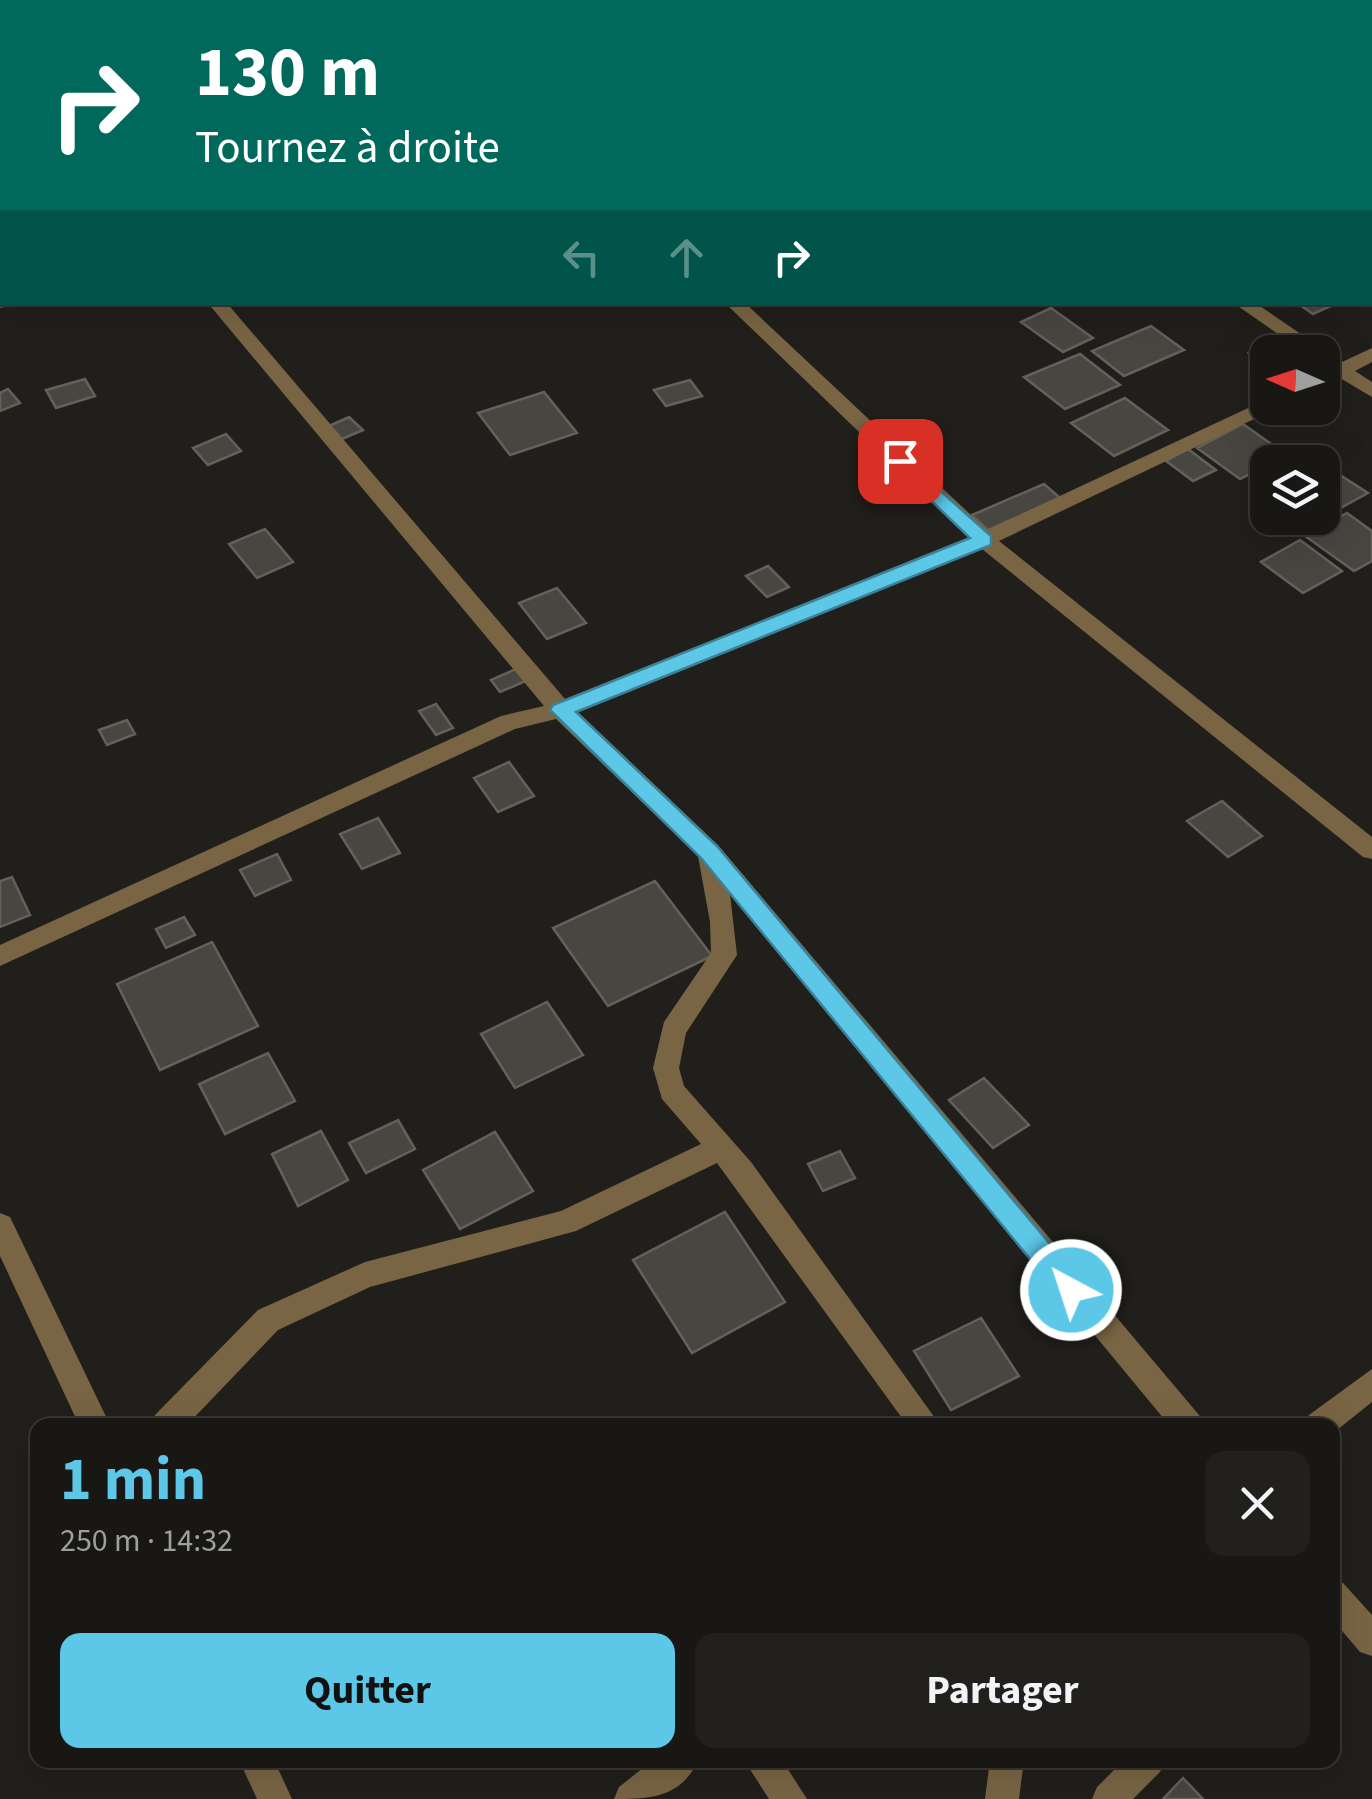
<!DOCTYPE html>
<html lang="fr">
<head>
<meta charset="utf-8">
<style>
	:root { --surface:#191714; --page:#22201d; --text:#f1f3f6; --muted:#9f9fa0; --line:#373634; --accent:#5cc7e7 }
	body { margin:0; font-family:"Source Sans 3",sans-serif; background:var(--page); color:var(--text); height:100vh; display:flex; flex-direction:column; font-size:38px; white-space:nowrap }
	* { box-sizing:border-box; margin:0 }
	p { font-size:32px; color:var(--muted) }
	.icon { flex:none; width:55px; height:55px; fill:none; stroke:currentColor; stroke-width:2; stroke-linecap:round; stroke-linejoin:round }
	.map { position:relative; flex:1; overflow:hidden }
	.side { position:absolute; left:30px; top:1418px; width:1310px; height:350px; display:flex; flex-direction:column; background:var(--surface); border-radius:20px; box-shadow:0 10px 40px #0002,0 0 0 2px var(--line) }
	.side>* { flex:none }
	.top-card { position:absolute; left:0px; top:0px; width:1372px; height:305px; box-shadow:0 10px 40px #0002,0 0 0 2px var(--line); background:#00695c; color:#fff; overflow:hidden }
	.needle { width:65px; rotate:273deg }
	.fabs { position:absolute; left:1250px; top:335px; display:grid; gap:20px }
	.fabs a { display:grid; place-items:center; width:90px; height:90px; border-radius:20px; background:var(--surface); box-shadow:0 10px 40px #0002,0 0 0 2px var(--line); font-size:50px }
	.pin { position:absolute; display:grid; place-items:center; width:85px; height:85px; color:#fff; margin:-42px; border-radius:20px; box-shadow:0 5px 15px #0006 }
	.me { position:absolute; width:110px; margin:-55px; rotate:320deg; stroke-linejoin:round; filter:drop-shadow(0 0 8px #0008) }
	.turn { display:flex; align-items:center; gap:35px; height:210px; padding:0 30px; font-size:45px }
	.turn .icon { width:130px; height:130px; stroke-width:2.5 }
	.turn b { display:block; font-size:70px; line-height:85px }
	.lanes { display:flex; align-items:center; height:95px; padding:0 30px; background:#0003; justify-content:center; gap:50px; direction:ltr }
	.lanes .off { opacity:.35 }
	.round { display:grid; place-items:center; flex:none; width:105px; height:105px; border-radius:20px; background:var(--page) }
	.summary { display:flex; align-items:center; justify-content:space-between; height:170px; padding:0 30px }
	h1 { font-size:60px; font-weight:700; line-height:75px; color:var(--accent) }
	.primary-button { display:flex; gap:20px; margin-top:auto; padding:20px 30px }
	.primary-button a { flex:1; height:115px; border-radius:20px; background:var(--accent); color:#111; font-size:40px; font-weight:700; line-height:115px; text-align:center }
	.primary-button a+a { background:var(--page); color:var(--text) }
	.map>svg:first-child { display:block }
	.building { fill:#484641; stroke:#63615c; stroke-width:2.5 }
	.lines { fill:none; stroke-linecap:round; stroke-linejoin:round }
	.minor { fill:#796544; fill-rule:evenodd }
	.route { fill:#5cc7e7; stroke:#3c8196; stroke-width:2.5 }
</style>
</head>
<body>
<div class="map">
<svg width="1372" height="1799" viewBox="0 0 1372 1799">
	<rect width="100%" height="100%" fill="#211f1b"/>
	<!-- building -->
	<path class="building" d="M1296,302H1336L1337,303L1313,314Z
		M1051,308L1093,338L1063,352L1021,322Z
		M1151,326L1184,350L1124,376L1092,351Z
		M1280,338L1302,352H1268V365L1249,353Z
		M1080,354L1120,385L1065,409L1024,377Z
		M85,379L95,396L56,408L46,390Z
		M690,380L702,396L666,406L654,390Z
		M8,389L20,403L0,411V393Z
		M544,392L577,433L510,455L478,413Z
		M1125,398L1168,430L1114,456L1071,423Z
		M349,417L363,430L342,439L329,426Z
		M1243,424L1287,455L1240,479L1197,448Z
		M226,434L241,451L208,465L193,448Z
		M1188,449L1216,470L1193,481L1166,461Z
		M1337,473L1368,493L1306,527L1293,518H1322V481Z
		M1044,484L1060,498L988,530L972,515Z
		M1347,513L1372,531V561L1354,571L1305,536Z
		M265,529L293,562L257,578L229,544Z
		M1300,540L1342,571L1303,593L1261,562Z
		M768,566L789,587L767,597L746,576Z
		M557,588L586,623L547,639L519,603Z
		M518,668L528,680L500,692L491,680Z
		M436,704L453,728L436,735L419,711Z
		M127,720L135,734L107,745L99,730Z
		M509,762L534,796L498,812L474,778Z
		M1222,801L1262,836L1228,857L1187,821Z
		M378,818L400,853L362,869L340,834Z
		M277,854L291,880L255,896L240,870Z
		M12,877L30,915L0,927V881Z
		M655,881L712,956L608,1006L553,928Z
		M184,917L195,935L166,948L156,929Z
		M212,942L258,1026L160,1070L117,984Z
		M547,1002L583,1055L515,1088L481,1034Z
		M268,1053L295,1101L225,1134L199,1084Z
		M984,1078L1029,1125L993,1148L949,1100Z
		M398,1120L415,1149L366,1173L349,1143Z
		M321,1131L348,1180L298,1206L272,1154Z
		M495,1132L533,1191L460,1229L423,1170Z
		M840,1151L855,1178L823,1191L808,1164Z
		M725,1212L785,1302L692,1353L633,1260Z
		M981,1318L1019,1376L951,1410L914,1351Z
		M1183,1778L1203,1799H1163Z"/>
	<g class="lines">
		<!-- minor -->
		<path class="minor" d="M521,0H538L540,2H523Z
			M1211,0H1229L1231,2H1213Z
			M2,31V41L0,42V32Z
			M1370,87L1372,88V98L1370,97Z
			M0,296L2,302H11L9,306L0,308Z
			M207,302H226L565,699L969,538L724,302H744L987,530L1261,402L1268,400V408H1277L999,541L1372,837V859L1363,857L982,549L578,712L718,845L1199,1415L1203,1425H1169L730,894L737,955L686,1033L679,1068L684,1086L751,1162L940,1425H907L717,1163L576,1231L370,1287L278,1330L187,1425H151L155,1415L258,1310L365,1262L561,1211L701,1144L662,1099L653,1068L664,1022L711,953L710,922L698,856L556,719L515,729L0,966V945L501,716L544,706Z
			M1232,302H1254L1342,362L1372,348V362L1355,371L1372,382V397L1340,378L1322,386V372L1327,369L1322,366V352H1304Z
			M0,1213L10,1217L110,1425H79L0,1256Z
			M1372,1369V1402L1332,1434V1425H1305L1309,1415Z
			M1332,1578L1343,1583L1372,1615V1656L1360,1652L1332,1619Z
			M239,1760H274L292,1799H257Z
			M653,1760H698C682,1798 649,1799 614,1799L619,1787Z
			M744,1760H782L807,1799H769Z
			M990,1760H1024L1019,1799H985Z
			M1124,1760H1165L1160,1772L1133,1799H1092L1097,1787Z"/>
	</g>
	<!-- route -->
	<path class="route" d="M900,455L991,536V545L576,712L717,846L1081,1281L1085,1290L1081,1298L1071,1302L1062,1298L701,858L550,710L553,705L970,538L894,465L891,461Z"/>
</svg>
<div class="fabs">
<a><svg class="needle" viewBox="-14 -14 28 28"><path d="M0-13l5 13h-10z" fill="#e53935"/><path d="M0 13l5-13h-10z" fill="#9f9fa0"/></svg></a>
<a><svg class="icon" aria-label="layers" viewBox="0 0 24 24"><path d="M12 4l9 5-9 5-9-5zM3 14l9 5 9-5"/></svg></a>
</div>
<div class="pin" style="left:900px;top:461px;background:#d93025"><svg class="icon" aria-label="arrive" viewBox="0 0 24 24"><path d="M6 21V4h12l-3 4 3 4H6"/></svg></div>
<svg class="me" style="left:1071px;top:1290px" viewBox="-20 -20 40 40"><circle r="17" fill="#5cc7e7" stroke="#fff" stroke-width="3"/><path d="M0-11L8 9 0 5-8 9z" fill="#fff"/></svg>
<div class="top-card">
<div class="turn"><svg class="icon" aria-label="right" viewBox="0 0 24 24"><path d="M7 20v-9h11M14 6l5 5-5 5"/></svg><div><b>130 m</b>Tournez à droite</div></div>
<div class="lanes"><svg class="icon off" aria-label="left" viewBox="0 0 24 24"><path d="M17 20v-9H6M10 6l-5 5 5 5"/></svg><svg class="icon off" aria-label="ahead" viewBox="0 0 24 24"><path d="M12 20V5M6 11l6-6 6 6"/></svg><svg class="icon" aria-label="right" viewBox="0 0 24 24"><path d="M7 20v-9h11M14 6l5 5-5 5"/></svg></div>
</div>
<section class="side">
<div class="summary"><div><h1>1 min</h1><p>250 m · 14:32</p></div><a class="round"><svg class="icon" aria-label="close" viewBox="0 0 24 24"><path d="M6 6l12 12M18 6L6 18"/></svg></a></div>
<div class="primary-button"><a>Quitter</a><a>Partager</a></div>
</section>
</div>
</body>
</html>
